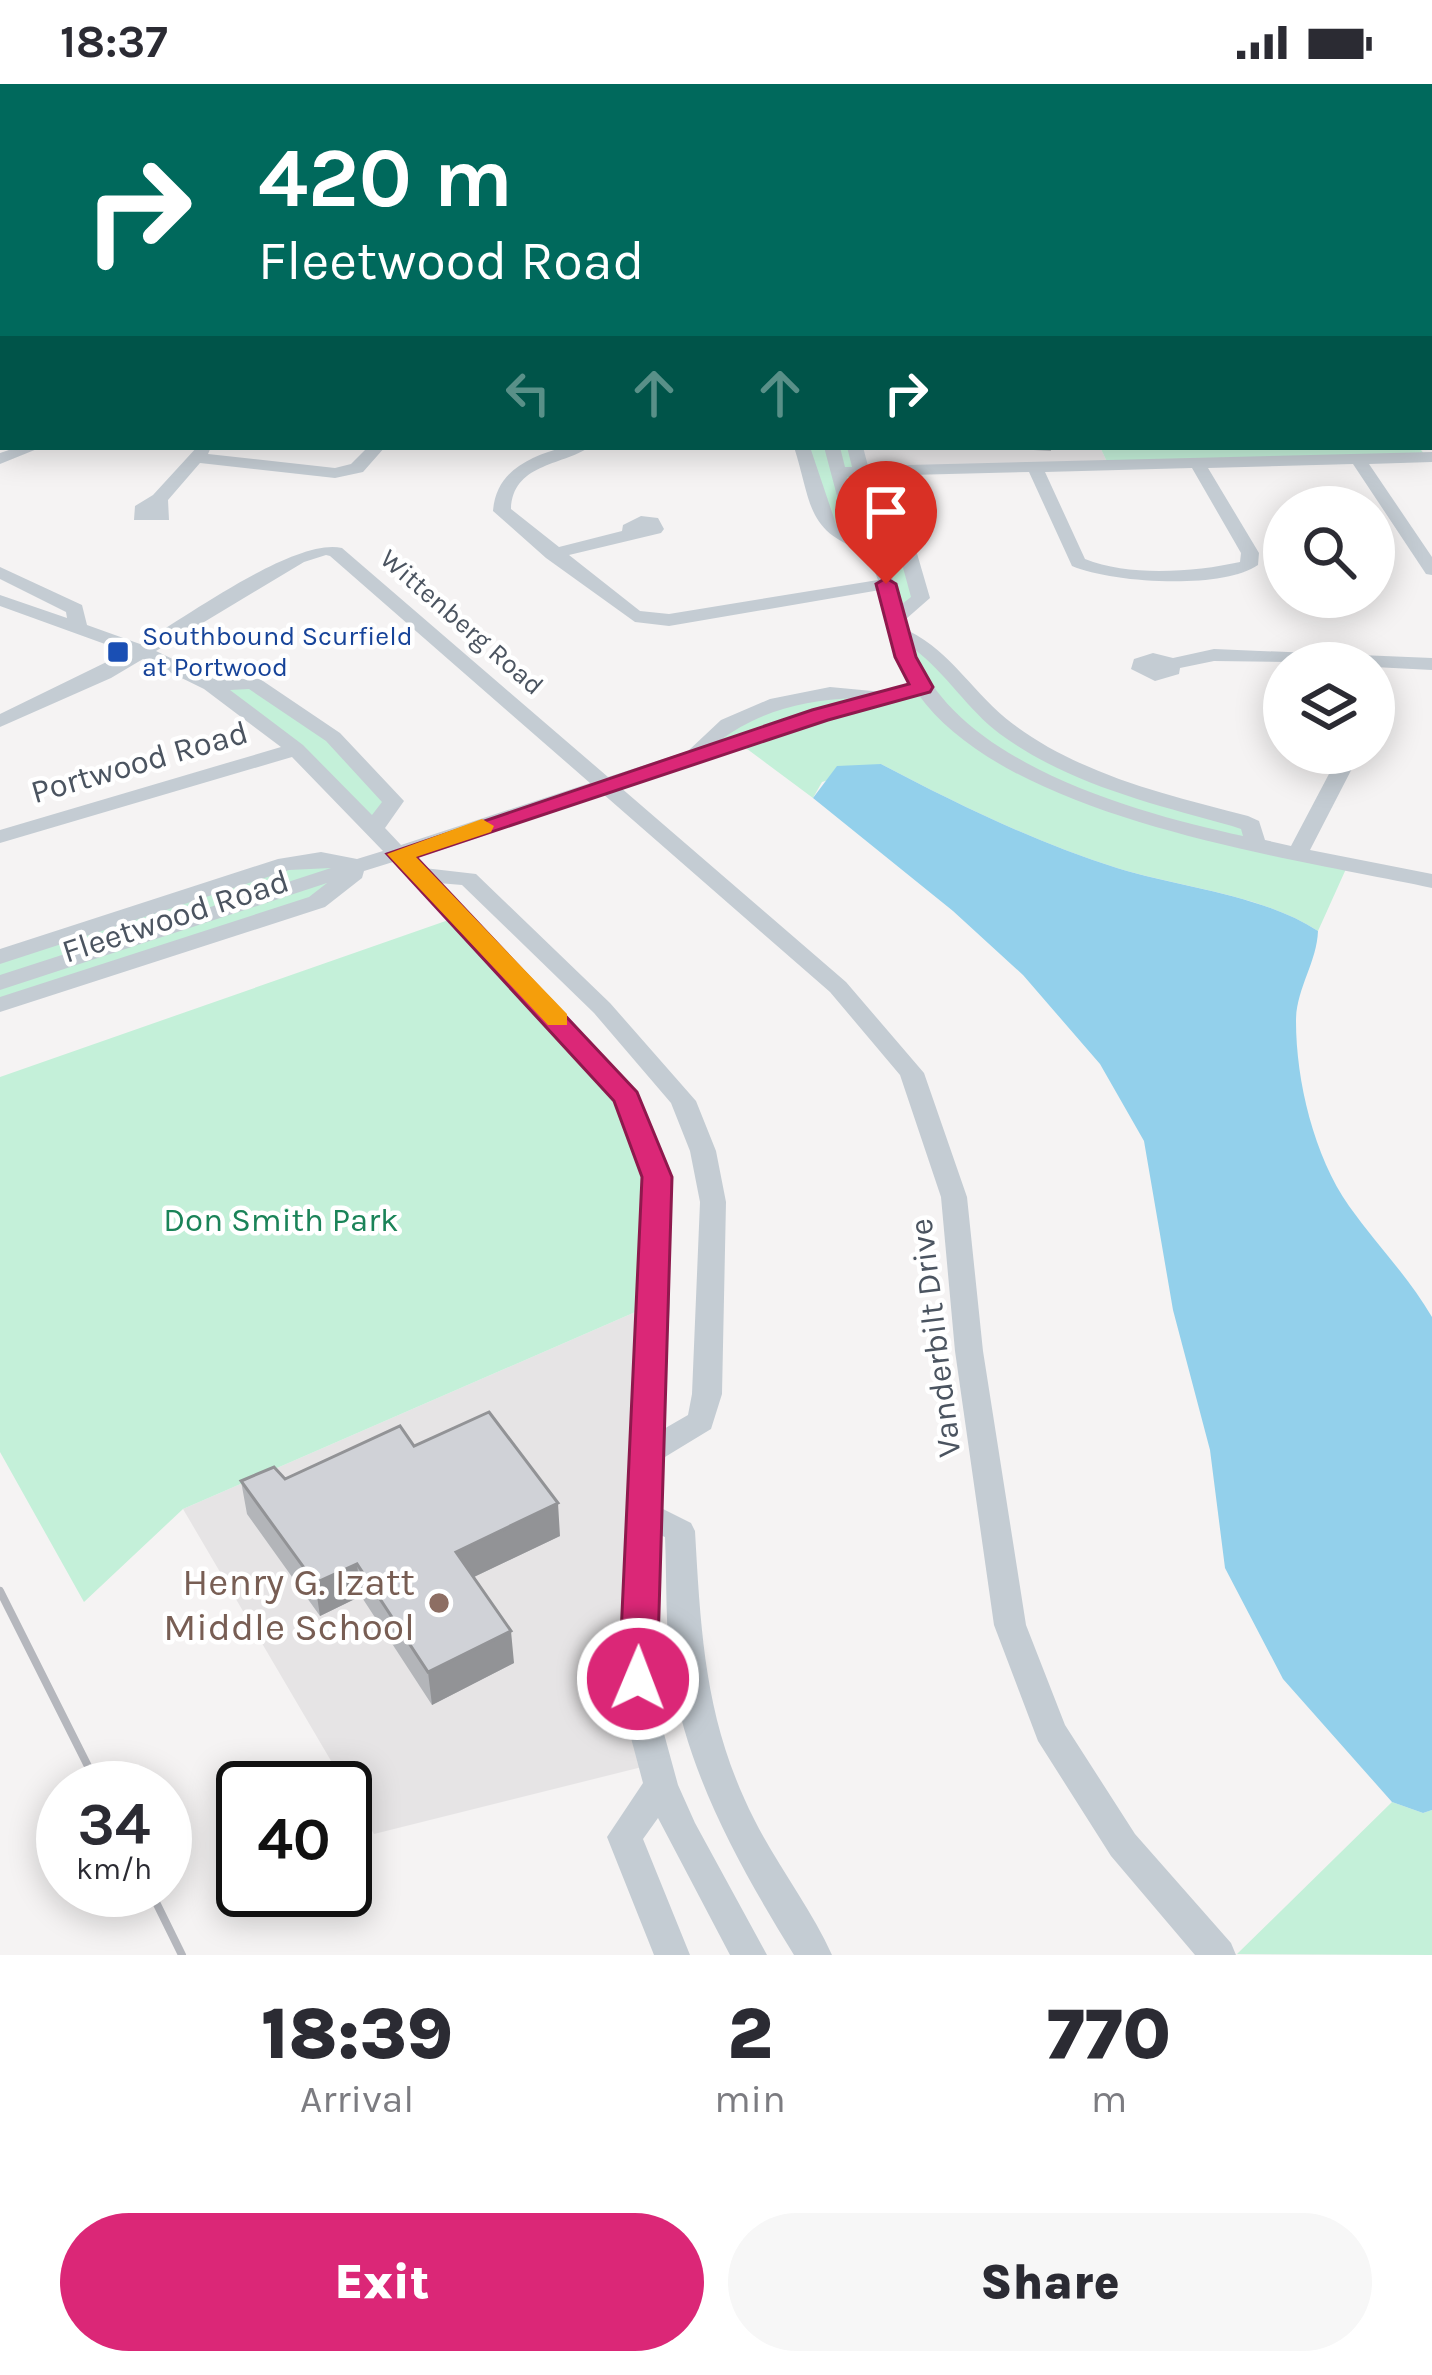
<!DOCTYPE html>
<html lang="en">
<head>
<meta charset="utf-8">
<style>
	:root { --surface:#fff; --page:#f7f7f7; --text:#2b2b33; --muted:#7c7c81; --accent:#db2777 }
	body { margin:0; font-family:Karla,sans-serif; background:var(--page); color:var(--text); height:100vh; display:flex; flex-direction:column; font-size:45px; white-space:nowrap }
	* { box-sizing:border-box; margin:0 }
	p { font-size:39px; color:var(--muted) }
	.icon { flex:none; width:66px; height:66px; fill:none; stroke:currentColor; stroke-width:2; stroke-linecap:round; stroke-linejoin:round }
	.map { position:relative; height:1871px; overflow:hidden }
	.details { display:flex; flex-direction:column; background:var(--surface); flex:1 }
	.details>* { flex:none }
	.hud { position:absolute; left:0px; top:0px; width:1434px; height:366px; box-shadow:0 6px 30px #0003; background:#00695c; color:#fff; overflow:hidden }
	.controls { position:absolute; left:1263px; top:402px; display:grid; gap:24px }
	.controls a { display:grid; place-items:center; width:132px; height:132px; border-radius:50%; background:var(--surface); box-shadow:0 6px 30px #0003; font-size:60px }
	.speed { position:absolute; left:36px; top:1677px; display:flex; gap:24px; font-size:60px; font-weight:700; text-align:center }
	.speed>* { display:grid; place-content:center; width:156px; height:156px; border-radius:50%; background:var(--surface); box-shadow:0 6px 30px #0003; line-height:1 }
	.speed small { font-size:30px; font-weight:400 }
	.speed .limit { border:6px solid #111; border-radius:18px; background:#fff; color:#111 }
	.pin { position:absolute; display:grid; place-items:center; width:102px; height:102px; color:#fff; margin:-123px -51px; border-radius:50% 50% 50% 0; rotate:-45deg; box-shadow:0 0 12px #0007 }
	.pin .icon { rotate:45deg }
	.me { position:absolute; width:132px; margin:-66px; rotate:1deg; stroke-linejoin:round; filter:drop-shadow(0 0 9px #0008) }
	.turn { display:flex; align-items:center; gap:42px; height:252px; padding:0 60px; font-size:54px }
	.turn .icon { width:156px; height:156px; stroke-width:2.5 }
	.turn b { display:block; font-size:84px; line-height:102px }
	.lanes { display:flex; align-items:center; height:114px; padding:0 60px; background:#0003; justify-content:center; gap:60px; direction:ltr }
	.lanes .off { opacity:.35 }
	.eta { display:flex; justify-content:space-evenly; align-items:center; height:204px; text-align:center }
	.eta b { font-size:72px; font-weight:800; line-height:84px }
	.button { display:flex; gap:24px; margin-top:auto; padding:24px 60px }
	.button a { flex:1; height:138px; border-radius:72px; background:var(--accent); color:#fff; font-size:48px; font-weight:800; line-height:138px; text-align:center }
	.button a+a { background:var(--page); color:var(--text) }
	.status { display:flex; justify-content:space-between; align-items:center; height:84px; padding:0 60px; background:var(--surface); direction:ltr }
	.status svg { height:33px; fill:currentColor }
	.map>svg:first-child { display:block }
	.education { fill:#e6e4e5 }
	.green { fill:#c4f0d9 }
	.water { fill:#93d0eb }
	.lines { fill:none; stroke-linecap:round; stroke-linejoin:round }
	.minor { fill:#c4ccd3; fill-rule:evenodd }
	.rail { stroke:#b5b7bd; stroke-width:8 }
	.wall { fill:#b3b5b9 }
	.shaded-wall { fill:#929396 }
	.building { fill:#d0d2d7; stroke:#929396; stroke-width:3 }
	.route { fill:#db2777; stroke:#8e194d; stroke-width:3 }
	.slow { fill:#f59e0b }
	.transit-dot { fill:#1a4fb4; stroke:#fff; stroke-width:4.5 }
	.education-dot { fill:#8d6e63; stroke:#fff; stroke-width:4.5 }
	.labels { text-anchor:middle; stroke-width:9; stroke-linejoin:round; paint-order:stroke }
	.far-street-label { font-size:27px; fill:#4b5460; stroke:#fff }
	.far-transit-label { font-size:27px; fill:#164399; stroke:#fff; text-anchor:start }
	.street-label { font-size:33px; fill:#4b5460; stroke:#fff }
	.park-label { font-size:33px; fill:#1a8358; stroke:#fff }
	.near-education-label { font-size:39px; fill:#785e54; stroke:#fff; text-anchor:end }
</style>
</head>
<body>
<div class="status"><b>18:37</b><svg viewBox="0 0 49 12"><path d="M0 12V9h3v3zM5 12V6h3v6zM10 12V3h3v9zM15 12V0h3v12zM26 1h20v11H26zM47 4h2v5h-2z"/></svg></div>
<div class="map">
<svg width="1432" height="1871" viewBox="0 0 1432 1871">
	<rect width="100%" height="100%" fill="#f5f3f3"/>
	<!-- education -->
	<path class="education" d="M855,363H1100L1109,382L861,387Z
		M656,1219L646,1370L654,1680L374,1750L183,1425Z"/>
	<!-- green -->
	<path class="green" d="M802,363H855L864,398L894,418L921,514L896,534L874,465L842,454Z
		M1100,363H1419L1426,373L1109,382Z
		M901,550L961,606L1074,684L1240,737L1256,758L1350,776L1318,847C1261,810 1182,804 1117,784C1035,758 957,720 881,680L822,698L813,714L739,659L696,671L708,650L822,609L884,613L921,603Z
		M253,599L333,653L393,717L374,744L211,601Z
		M286,780L360,783L341,803L0,921V873Z
		M460,832L627,1014L657,1093L656,1219L183,1425L84,1518L0,1368V993Z
		M1392,1718L1423,1729L1432,1726V1871L1237,1870Z"/>
	<!-- water -->
	<path class="water" d="M881,680C957,720 1035,758 1117,784C1181,804 1261,810 1318,847C1317,878 1296,905 1296,937C1296,997 1314,1072 1349,1122C1376,1160 1408,1192 1432,1233V1726L1423,1729L1392,1718L1283,1595L1225,1484L1210,1366L1173,1226L1144,1057L1100,980L1023,891L953,827L813,714L837,682Z"/>
	<g class="lines">
		<!-- minor -->
		<path class="minor" d="M748,0H804L808,3H752Z
			M989,0H1001L987,3Z
			M1103,0H1115L1102,3Z
			M1220,0H1232L1219,3Z
			M1336,0H1396L1400,3H1332Z
			M1431,13H1432V19H1431Z
			M3,54V63L0,64V55Z
			M0,73H3V81H0Z
			M1431,73L1432,74V82L1431,81Z
			M1431,113H1432V121H1431Z
			M0,118H3V126H0Z
			M0,204H3V213H0Z
			M18,363H42L0,380V369Z
			M197,363H211L208,370L335,384L351,380L368,363H385L363,388L335,394L200,379L168,416L169,436H134L135,422L153,411Z
			M564,363H590C560,382 513,380 511,425L559,463L622,447L623,441L641,432L658,434L664,445L661,449L569,471L640,527L669,530L878,496L867,468C805,448 812,419 794,363H810L836,440L855,453L840,423L824,363H840L845,383H852L847,363H863L868,382L1432,368V378L1369,380L1432,473V491L1426,490L1353,380L1208,384L1259,469L1258,481C1222,506 1112,499 1072,482L1029,388L870,392L873,403L902,418L930,514L906,535L909,547C952,568 975,612 1013,640C1081,691 1167,711 1248,732L1259,737L1265,756L1291,762L1340,669H1360L1310,766L1432,790V804C1288,773 1008,736 918,610L827,635L620,703L846,898L924,989L967,1113L983,1267L1026,1541L1065,1641L1135,1750L1231,1859L1236,1871H1195L1111,1772L1038,1657L994,1541L955,1267L941,1113L900,991L830,908L602,709L412,772L424,784L476,790L610,919L696,1017L716,1067L726,1118L722,1310L711,1345L660,1376L657,1422L691,1439L695,1447C701,1552 705,1638 754,1735C777,1781 811,1824 832,1871H794C741,1785 689,1693 672,1592C665,1546 667,1499 665,1453L655,1449L657,1624L678,1701L695,1739L767,1871H730L658,1734L643,1755L690,1871H654L607,1753L643,1699L623,1624L625,1443L642,1219L644,1093L615,1016L539,928L393,778L364,787L362,794L325,823L0,928V913L309,813L327,799L0,906V891L331,784L289,786L0,880V865L278,775L321,768L357,775L383,767L292,673L0,759V746L281,663L204,605L143,575L111,594L0,643V630L127,568L0,522V511L67,534L66,528L0,495V483L82,521L87,541L140,560C185,534 295,453 342,464L608,693L688,667L721,636L770,615L830,603L883,608L910,600L894,561L880,506L669,542L635,538L546,474L493,427C496,387 529,373 564,363ZM1192,384L1241,469L1240,478C1195,488 1129,493 1085,475L1045,388ZM847,393H854L866,444ZM877,417L886,421L911,513L902,520L880,460L884,445ZM326,471L330,472L590,699L401,761L385,744L404,717L340,649L260,595H214L156,567L304,478ZM914,565C947,590 968,626 1000,650C1068,700 1153,720 1232,742L1241,745L1243,752C1137,729 954,679 914,565ZM249,605L326,657L382,718L372,731L303,661L230,606ZM855,614L857,615L718,658C759,627 804,616 855,614ZM438,799L462,801L594,929L671,1019L690,1067L700,1118L692,1310L688,1331L662,1346L670,1219V1093L640,1014L555,918Z
			M1214,565L1432,574V586L1374,583V579L1214,577L1180,584L1179,590L1155,597L1131,585L1134,575L1153,569L1173,574Z"/>
		<!-- rail -->
		<path class="rail" d="M0,1507L99,1704
			M150,1806L182,1871"/>
	</g>
	<!-- wall -->
	<path class="wall" d="M914,363H995L914,365Z
		M1014,363H1051V367L1016,365Z
		M414,1362L560,1452L474,1493L514,1579L432,1621L361,1512L320,1532L247,1430L241,1397L285,1395Z"/>
	<!-- shaded-wall -->
	<path class="shaded-wall" d="M558,1419L560,1452L459,1500L456,1468Z
		M357,1480L361,1512L320,1532L315,1499Z
		M511,1547L514,1579L432,1621L428,1588Z"/>
	<!-- building -->
	<path class="building" d="M489,1328L558,1419L456,1468L511,1547L428,1588L357,1480L315,1499L241,1397L274,1383L285,1395L400,1342L414,1362Z"/>
	<!-- route -->
	<path class="route" d="M886,494L896,500L916,573L933,603L930,608L828,636L416,773L637,1008L672,1093L657,1595L651,1606L638,1611L625,1606L619,1595L642,1093L614,1017L387,770L812,626L909,600L895,573L876,500Z"/>
	<!-- slow -->
	<path class="slow" d="M482,735L494,742L491,748L416,773L567,930V941H548L387,770Z"/>
	<!-- markers -->
	<rect class="transit-dot" x="106" y="556" width="24" height="24" rx="6"/>
	<circle class="education-dot" cx="439" cy="1519" r="12"/>
	<g class="labels">
		<!-- far-street labels -->
		<g class="far-street-label">
			<text transform="translate(462 538) rotate(41)" y="9">Wittenberg Road</text>
		</g>
		<!-- far-transit labels -->
		<g class="far-transit-label">
			<text x="142" y="561">Southbound Scurfield<tspan x="142" dy="31">at Portwood</tspan></text>
		</g>
		<!-- street labels -->
		<g class="street-label">
			<text transform="translate(139 677) rotate(-16)" y="12">Portwood Road</text>
			<text transform="translate(175 831) rotate(-18)" y="12">Fleetwood Road</text>
			<text transform="translate(934 1254) rotate(-97)" y="12">Vanderbilt Drive</text>
		</g>
		<!-- park labels -->
		<g class="park-label">
			<text x="281" y="1147">Don Smith Park</text>
		</g>
		<!-- near-education labels -->
		<g class="near-education-label">
			<text x="415" y="1511">Henry G. Izatt<tspan x="415" dy="45">Middle School</tspan></text>
		</g>
	</g>
</svg>
<div class="controls">
<a><svg class="icon" aria-label="search" viewBox="0 0 24 24"><circle cx="10" cy="10" r="6"/><path d="M15 15l6 6"/></svg></a>
<a><svg class="icon" aria-label="layers" viewBox="0 0 24 24"><path d="M12 4l9 5-9 5-9-5zM3 14l9 5 9-5"/></svg></a>
</div>
<div class="speed"><div>34<small>km/h</small></div><div class="limit">40</div></div>
<div class="pin" style="left:886px;top:500px;background:#d93025"><svg class="icon" aria-label="arrive" viewBox="0 0 24 24"><path d="M6 21V4h12l-3 4 3 4H6"/></svg></div>
<svg class="me" style="left:638px;top:1595px" viewBox="-20 -20 40 40"><circle r="17" fill="#db2777" stroke="#fff" stroke-width="3"/><path d="M0-11L8 9 0 5-8 9z" fill="#fff"/></svg>
<div class="hud">
<div class="turn"><svg class="icon" aria-label="right" viewBox="0 0 24 24"><path d="M7 20v-9h11M14 6l5 5-5 5"/></svg><div><b>420 m</b>Fleetwood Road</div></div>
<div class="lanes"><svg class="icon off" aria-label="left" viewBox="0 0 24 24"><path d="M17 20v-9H6M10 6l-5 5 5 5"/></svg><svg class="icon off" aria-label="ahead" viewBox="0 0 24 24"><path d="M12 20V5M6 11l6-6 6 6"/></svg><svg class="icon off" aria-label="ahead" viewBox="0 0 24 24"><path d="M12 20V5M6 11l6-6 6 6"/></svg><svg class="icon" aria-label="right" viewBox="0 0 24 24"><path d="M7 20v-9h11M14 6l5 5-5 5"/></svg></div>
</div>
</div>
<section class="details">
<div class="eta">
<div><b>18:39</b><p>Arrival</p></div>
<div><b>2</b><p>min</p></div>
<div><b>770</b><p>m</p></div>
</div>
<div class="button"><a>Exit</a><a>Share</a></div>
</section>
</body>
</html>
